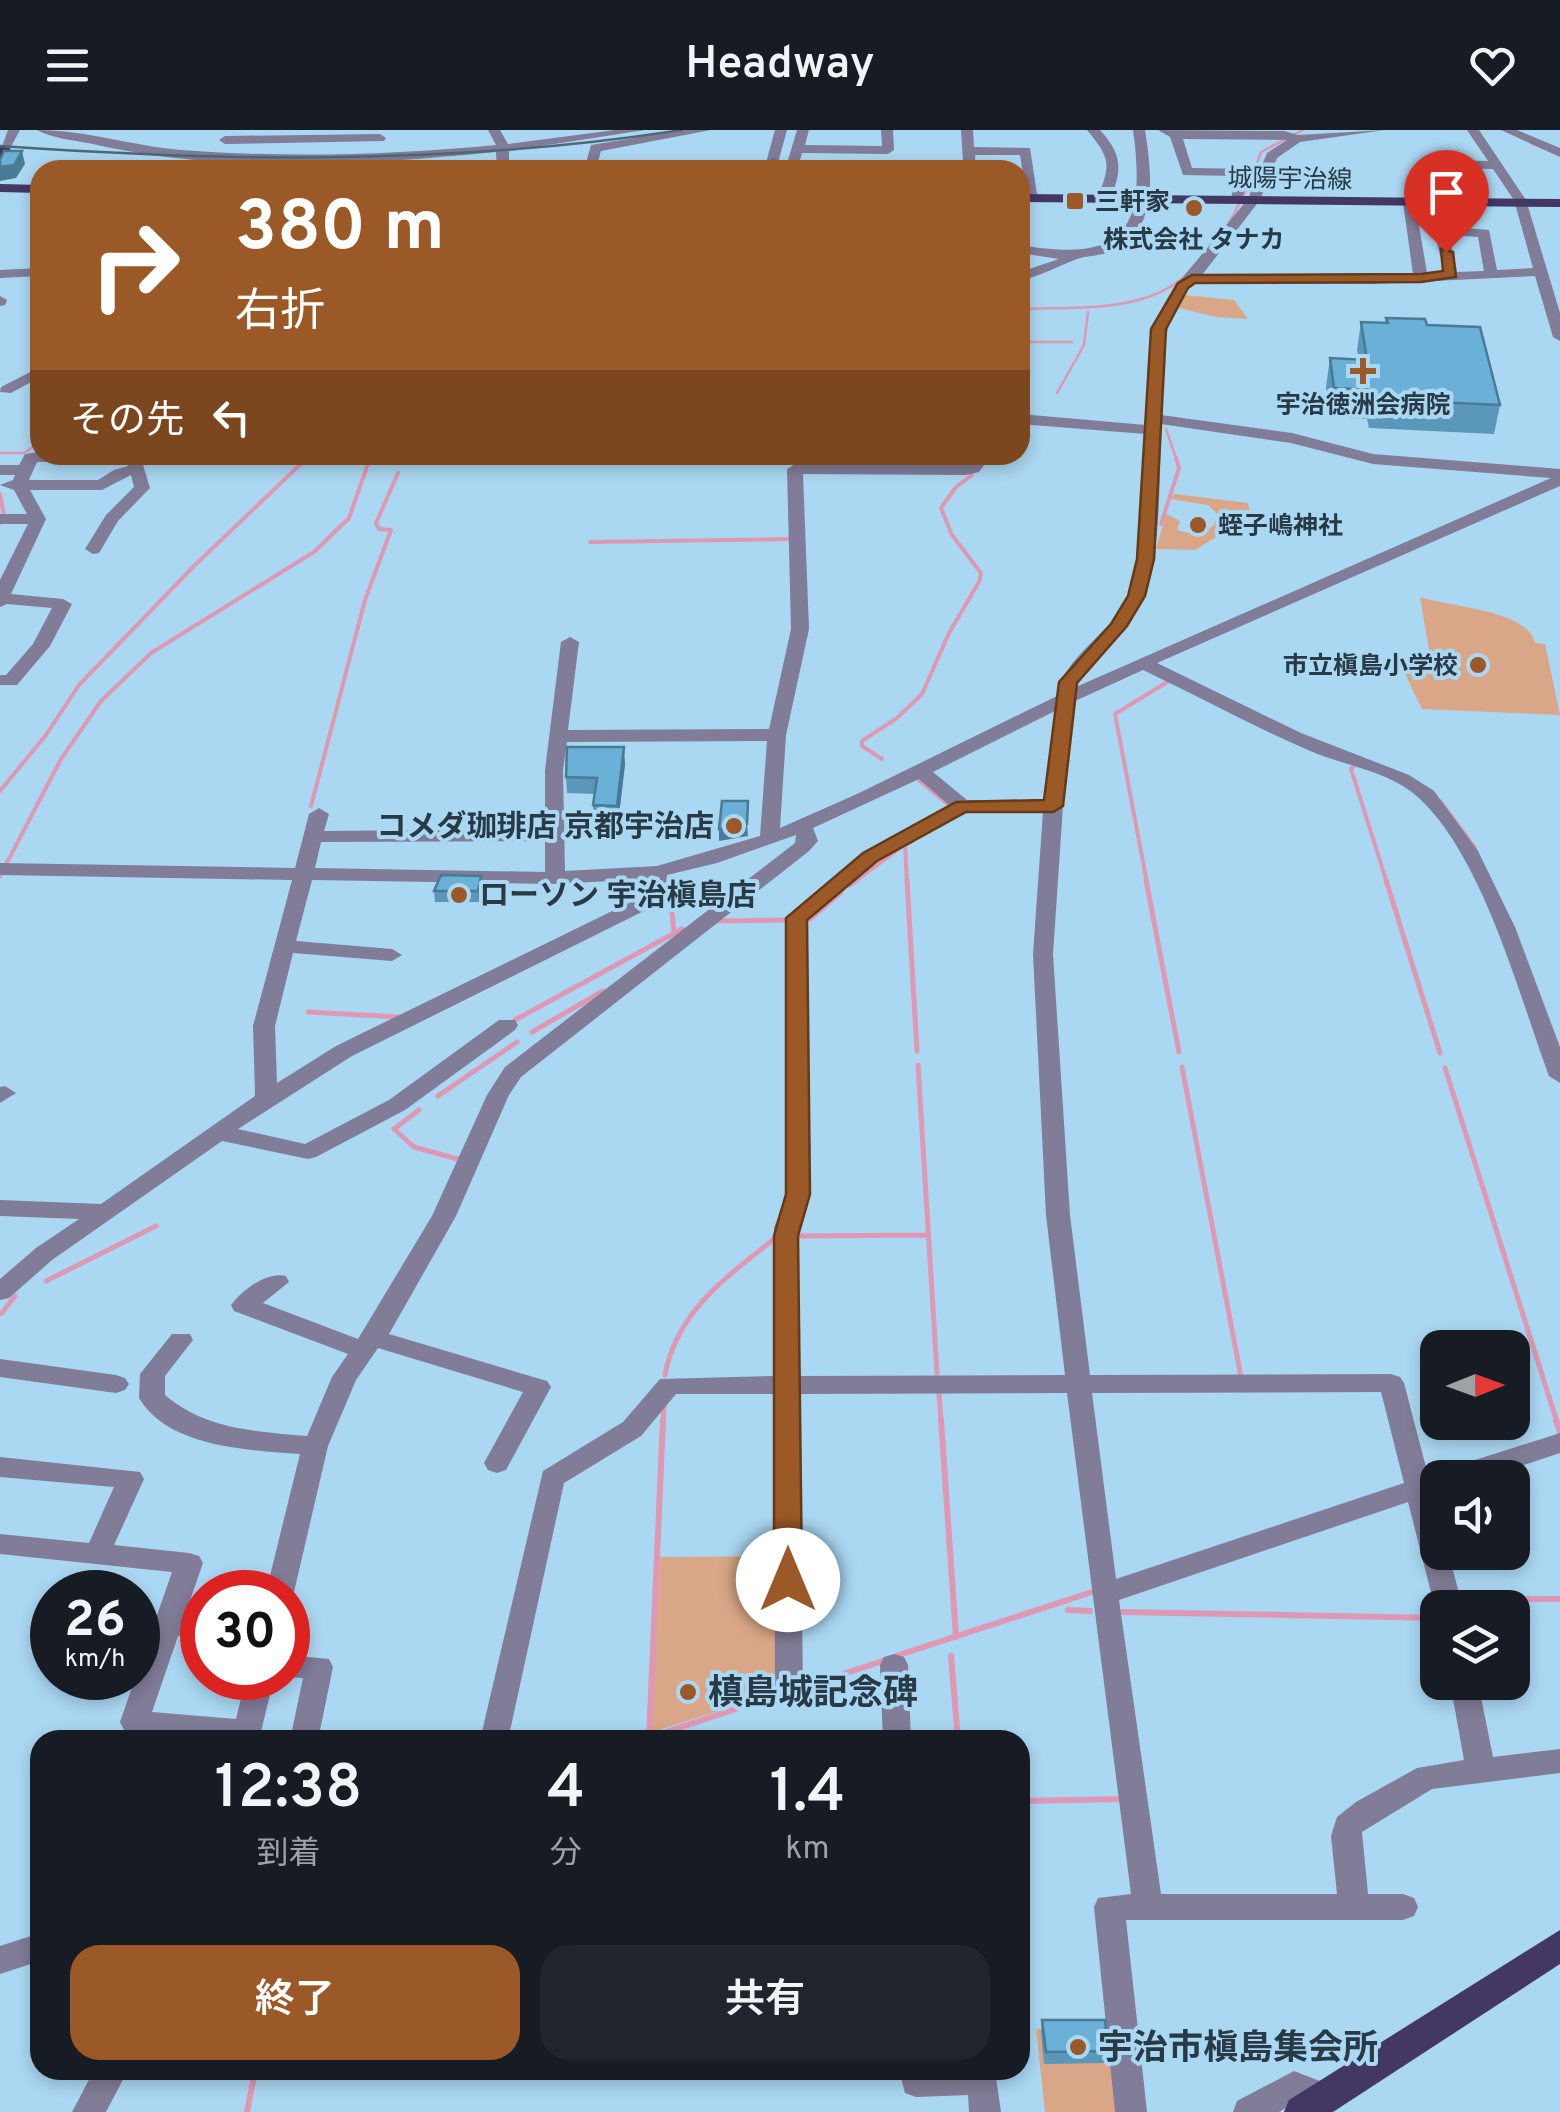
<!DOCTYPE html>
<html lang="ja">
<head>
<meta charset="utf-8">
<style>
	:root { --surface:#171b24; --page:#20242c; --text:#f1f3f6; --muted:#9ea1a6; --accent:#9b5927 }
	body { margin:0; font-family:Overpass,"Noto Sans JP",sans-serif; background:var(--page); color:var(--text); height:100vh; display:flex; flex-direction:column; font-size:38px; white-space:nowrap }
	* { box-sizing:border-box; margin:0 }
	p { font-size:32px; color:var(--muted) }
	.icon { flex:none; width:55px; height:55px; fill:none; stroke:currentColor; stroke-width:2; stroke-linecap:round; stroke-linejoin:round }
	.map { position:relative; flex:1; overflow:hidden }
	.drawer { position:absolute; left:30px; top:1600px; width:1000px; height:350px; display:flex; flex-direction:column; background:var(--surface); border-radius:30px; box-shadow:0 5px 15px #0003 }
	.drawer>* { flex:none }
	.hud { position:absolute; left:30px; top:30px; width:1000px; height:305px; border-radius:30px; box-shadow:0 5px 15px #0003; background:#9b5927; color:#fff; overflow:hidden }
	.needle { width:65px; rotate:89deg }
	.buttons { position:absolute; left:1420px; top:1200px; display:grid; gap:20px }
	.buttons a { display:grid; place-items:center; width:110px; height:110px; border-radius:20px; background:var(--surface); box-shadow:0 5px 15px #0003; font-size:50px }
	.speed { position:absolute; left:30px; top:1440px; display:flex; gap:20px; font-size:50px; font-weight:700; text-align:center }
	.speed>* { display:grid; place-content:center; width:130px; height:130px; border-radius:50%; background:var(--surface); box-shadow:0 5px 15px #0003; line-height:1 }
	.speed small { font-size:25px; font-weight:400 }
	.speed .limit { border:15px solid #d22; background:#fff; color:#111 }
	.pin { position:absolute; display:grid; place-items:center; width:85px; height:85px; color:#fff; margin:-102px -42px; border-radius:50% 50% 50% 0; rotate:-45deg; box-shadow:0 0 10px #0007 }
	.pin .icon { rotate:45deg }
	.me { position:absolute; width:110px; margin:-55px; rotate:0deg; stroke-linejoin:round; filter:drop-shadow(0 0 8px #0008) }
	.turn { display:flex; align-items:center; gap:35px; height:210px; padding:0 40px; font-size:45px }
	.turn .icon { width:130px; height:130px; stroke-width:2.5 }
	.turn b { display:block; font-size:70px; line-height:85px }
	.then { display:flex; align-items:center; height:95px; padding:0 40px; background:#0003; gap:20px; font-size:38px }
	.eta { display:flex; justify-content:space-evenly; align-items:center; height:170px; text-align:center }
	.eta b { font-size:60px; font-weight:600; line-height:70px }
	.cta { display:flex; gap:20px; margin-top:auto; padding:20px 40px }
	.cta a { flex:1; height:115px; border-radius:30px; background:var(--accent); color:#fff; font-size:40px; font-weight:600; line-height:115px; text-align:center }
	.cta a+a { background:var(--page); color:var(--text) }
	header { display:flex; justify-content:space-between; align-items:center; height:130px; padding:0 40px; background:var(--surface); font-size:45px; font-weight:600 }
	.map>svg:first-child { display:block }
	.green { fill:#d9a787 }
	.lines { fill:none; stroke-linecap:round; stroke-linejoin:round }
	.stream-far3 { stroke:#df98b4; stroke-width:2.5 }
	.stream-far2 { stroke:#df98b4; stroke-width:4 }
	.stream-far1 { stroke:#df98b4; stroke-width:5 }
	.stream { stroke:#df98b4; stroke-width:6 }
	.minor { fill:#817c97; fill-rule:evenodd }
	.major { fill:#433764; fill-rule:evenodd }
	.rail { stroke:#4e6877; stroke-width:2.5 }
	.wall { fill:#5b97b9 }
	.shaded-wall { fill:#4a7b96 }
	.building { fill:#6ab0d7; stroke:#4a7b96; stroke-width:2.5 }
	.route { fill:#9b5927; stroke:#653a19; stroke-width:2.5 }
	.poi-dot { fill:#9b5927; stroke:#aad7f2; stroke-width:4 }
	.labels { text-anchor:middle; stroke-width:8; stroke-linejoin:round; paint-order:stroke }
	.far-street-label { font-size:25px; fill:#283a45; stroke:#aad7f2 }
	.far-poi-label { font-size:25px; font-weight:bold; fill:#283a45; stroke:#aad7f2; text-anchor:start }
	.poi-label { font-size:30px; font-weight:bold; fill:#283a45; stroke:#aad7f2; text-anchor:end }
	.near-poi-label { font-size:35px; font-weight:bold; fill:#283a45; stroke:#aad7f2; text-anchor:start }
</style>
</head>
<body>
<header><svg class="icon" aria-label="menu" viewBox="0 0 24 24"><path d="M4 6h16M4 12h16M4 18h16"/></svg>Headway<svg class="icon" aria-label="heart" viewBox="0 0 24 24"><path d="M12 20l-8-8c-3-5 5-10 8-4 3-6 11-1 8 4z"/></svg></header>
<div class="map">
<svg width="1560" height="1982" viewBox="0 0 1560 1982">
	<rect width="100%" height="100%" fill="#aad7f2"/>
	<!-- green -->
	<path class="green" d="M1185,165L1234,170L1248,189L1216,187L1179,178Z
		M1174,364L1248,373L1251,386L1195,420L1156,419L1166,384L1180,391L1177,400L1198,405L1213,396L1218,385L1208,375L1170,369Z
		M1420,467C1450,477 1528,480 1535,513L1545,514L1560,585L1422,579L1396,525L1430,526Z
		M781,1426V1561L649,1603L660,1427Z
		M1119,1897L1129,1982H1045L1036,1899Z"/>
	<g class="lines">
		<!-- stream-far3 -->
		<path class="stream-far3" d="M1531,13L1560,25
			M1020,179C1063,177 1110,181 1151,166C1209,145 1242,76 1261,22L1303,0
			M1020,212H1072
			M1057,263L1084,215L1088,182
			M34,268H40
			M1166,299L1177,331
			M0,323H24L40,312
			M304,331L310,325
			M369,331L371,325"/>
		<!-- stream-far2 -->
		<path class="stream-far2" d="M0,364L4,386L0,393
			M1161,394L1179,338L1176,328
			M590,412L792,409
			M882,629L862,616V611L897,588L922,564L949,503L979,452L981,443L952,405L941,378L956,357L972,345
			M1355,635L1351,639L1387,753
			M919,650L950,676
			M0,661L46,605L79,555L195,435L307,328
			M1440,671L1475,718
			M311,676L365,470L391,400L379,399L376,393L398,343
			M0,746L61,629L101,571L151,523L314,422L349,388L370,328
			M853,753L900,718
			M907,753L905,715L911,712
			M1147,753L1115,584L1169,551"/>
		<!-- stream-far1 -->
		<path class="stream-far1" d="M907,750L917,921
			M1146,750L1179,922
			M1386,750L1440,923
			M850,755L857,750
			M671,775L674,801
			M803,790L810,789L841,762
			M719,791L789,790
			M308,882L399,887
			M515,890L682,799
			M532,902L603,861
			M918,935L937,1243
			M1182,937L1241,1247
			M1445,938L1557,1292
			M438,966L517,912
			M419,980L394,999L414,1017L461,1030
			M799,1106L927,1105
			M46,1151L156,1096
			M1,1184L15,1166
			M665,1245C677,1180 729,1145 778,1106
			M939,1263L941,1292
			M663,1292L664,1277"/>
		<!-- stream -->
		<path class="stream" d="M941,1290L956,1507
			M1556,1290L1560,1302
			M1458,1469H1560
			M1068,1480L1090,1481
			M1123,1482L1438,1488
			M896,1526L1095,1461
			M951,1526L958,1610
			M797,1559L886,1530
			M649,1608L663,1290
			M642,1610L781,1564
			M1020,1671L1124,1669
			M247,1982L254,1946L401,1943"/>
		<!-- minor -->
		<path class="minor" d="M8,0H20L8,22H0Z
			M37,0C85,0 133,16 181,20C286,28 391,25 496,15L488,0H500L508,14L615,0H645L509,21V40H497L496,22C363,35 220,44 88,13C72,10 51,8 37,0Z
			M683,0H711L601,21L596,40H584L591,15Z
			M775,0H787L776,40H764Z
			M797,0H809L805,15L882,16L881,0H893L894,20L888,24L802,23L797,40H785Z
			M961,0H973L974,17L1030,18L1038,71L1027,68L1020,25H975L976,40L926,38L924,35L930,31H963Z
			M1087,0H1100C1123,25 1123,42 1108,72L1097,69C1111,34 1111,29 1087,0Z
			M1133,0H1145C1151,40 1160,98 1115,120C1103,126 1089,125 1077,129C1061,135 1040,146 1020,151V142L1059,129L1020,123V115C1124,133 1147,101 1133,0Z
			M1158,0L1284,1L1298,5L1385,0L1300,12L1277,28L1260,70L1202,145L1413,144L1403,72L1409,68L1415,72L1427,143L1444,142L1434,100L1441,96L1489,100L1497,140L1533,138L1514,70L1493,39L1436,38L1445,72L1439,76L1433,72L1423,34L1429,30L1488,31L1467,0H1479L1526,70L1560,183V211L1553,207L1535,146L1372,154L1195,153C1157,183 1164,242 1161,285L1292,303L1373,324L1560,339V356L1157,533L1301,603L1409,645L1434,661L1478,721L1515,797L1560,917V953L1549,946C1519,865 1483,728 1420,669C1391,641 1344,636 1308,620C1252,596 1198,566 1143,540L1075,571L1063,676L1053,824L1070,1085L1090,1245L1391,1244L1400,1247L1404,1253L1428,1345L1560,1303V1323L1485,1348H1438V1362L1433,1364L1438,1382V1422H1448L1463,1478H1438V1482L1435,1478L1408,1372L1119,1470L1161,1764H1337L1331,1706L1337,1687L1356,1672L1417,1638L1464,1630L1450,1552H1478L1493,1627L1560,1619V1643L1432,1659L1362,1702L1368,1764H1403L1414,1768L1418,1777L1414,1786L1403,1790H1126L1147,1982H1115L1094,1777L1098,1768L1131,1764L1067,1263L800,1264L803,1567L799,1575L789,1579L779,1575L775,1567L774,1264H676L641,1306L564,1353L508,1610H480L543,1341L623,1292L660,1249L774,1246V1098L786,1064L787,788L863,723L949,675L919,649L813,698L818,711L809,721L521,947L509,965L456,1086L389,1204L547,1251L551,1257L506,1340L497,1343L488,1340L484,1333L523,1262L378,1218L356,1250L328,1316L294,1462L288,1470V1462H266L300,1324C249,1320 169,1318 139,1268L140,1244L172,1204H190L193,1210L165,1246V1265C206,1300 255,1301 307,1306L332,1247L348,1224L234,1181L231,1175C242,1160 267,1141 286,1146L289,1152L263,1173L358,1209L432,1086L487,965L505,937L795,713L796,705L717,733L667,745L664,771L352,926L238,999L305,1014L389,970L499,890H515L518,895L515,900L405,980L316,1027L308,1029L222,1011L52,1130L9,1168L0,1170V1149L36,1118L79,1089L0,1086V1070L101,1074L255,966L253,896L292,750L0,745V733L295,738L309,684L319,678L329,684L324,701L545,699V640L561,512L570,507L579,512L568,600L769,599L791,499L787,339L795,334L966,335L976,325H992L979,342L966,345L803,344L809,499L786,605L780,698L857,664L1057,566C1062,527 1113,503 1128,466C1145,427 1142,348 1145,304L1020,294V284L1146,295L1152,199L1178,153L1248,69L1267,23L1287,10L1183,9L1192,38L1250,39L1242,70L1236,74L1230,70L1238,46L1183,45L1170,7ZM1449,105L1478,107L1484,141L1457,142ZM1161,294L1291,313L1373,334L1551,348L1076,557C1089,528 1125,501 1142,471C1161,438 1160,334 1161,294ZM1055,581L1044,670H967L933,642ZM767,611L760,706L657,736L565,741L563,640L567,612ZM966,682H1043L1033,824L1046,1085L1065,1245L800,1246L798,1098L810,1064L807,790L877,731ZM545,711V742L315,738L321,712ZM647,749V764L336,916L277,953L275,896L293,823L392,831L402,825L392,819L296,811L312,750L555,754ZM1381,1262L1404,1353L1116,1449L1092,1263Z
			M1501,0H1517L1560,18V27Z
			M380,4L386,8L384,11L225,14L219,10L225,6Z
			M40,138V146L0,148V140Z
			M0,166L7,170L5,175L0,176Z
			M40,237V247L11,263L0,262L1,257Z
			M40,322L140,325L150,358L118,391L99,423L93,424L85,419L106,385L134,357L131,345L102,360H30L46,389L11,464L63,469L72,474L50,516L17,555H0V545H6L33,514L52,478L7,474L0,477V450L28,394H0V384H27L14,360L0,355L13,350L15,345H0V335H19L25,324ZM127,331L128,336L114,340L98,350H29L37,332Z
			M5,956L16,963L0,973V957Z
			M0,1229L116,1245L125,1248L129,1254L125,1260L116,1263L0,1247Z
			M0,1327L140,1342L144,1349L114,1415L189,1423L199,1426L203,1433L185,1485H202V1507L178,1506L152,1582L236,1589L246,1548H274L259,1610H204L124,1600L120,1592L172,1442L0,1424V1404L89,1413L114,1357L0,1347Z
			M894,1524L904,1527L908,1535L911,1610H883L880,1535L884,1527Z
			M288,1525L329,1529L333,1537L318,1610H290L303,1548L288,1547Z
			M40,1803V1831L0,1844V1816Z
			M94,1940H128L106,1982H72Z
			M899,1940H995L1001,1982H969L968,1965L916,1967L905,1963Z
			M1294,1941L1335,1957L1339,1968L1335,1979L1320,1982L1296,1972L1279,1982H1233L1237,1971Z"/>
		<!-- major -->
		<path class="major" d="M0,15L11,19L5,31L0,32Z
			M0,54L40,55V63L0,62Z
			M1020,64L1560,69V77L1020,72Z
			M1560,1800V1834L1333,1982H1284L1289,1970Z"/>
		<!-- rail -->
		<path class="rail" d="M0,16C229,32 454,35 682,0"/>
	</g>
	<!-- wall -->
	<path class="wall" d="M1386,188L1427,195L1500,275L1494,304L1369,298L1367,289L1330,287L1326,257L1330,228L1359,230L1357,220L1361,192L1385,193Z
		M625,634L618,693L594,692L593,675L595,664L567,663L566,647Z
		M481,746L482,757L479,772H435L434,761Z
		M1042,1890L1108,1921L1106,1933L1044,1934L1041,1902Z"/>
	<!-- shaded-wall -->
	<path class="shaded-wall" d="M22,21L25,34L16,48L0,51V37Z
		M624,617L625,634L618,693L617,676Z
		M747,694L748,706L719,711V699Z
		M481,746L482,757L479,772L478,761Z"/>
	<!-- building -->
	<path class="building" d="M4,21H22L14,35L0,37V30Z
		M773,30L768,40H747Z
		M1386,188L1425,189L1427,195L1480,197L1500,275L1373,269L1372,260L1334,258L1330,228L1367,230L1361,192L1388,193Z
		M567,617H624L617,676L593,675L597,648L566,647Z
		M722,671H748L747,694L719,699Z
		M441,745L481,746L478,761H434Z
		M1042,1890H1105L1108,1921L1046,1922Z"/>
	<!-- route -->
	<path class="route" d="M1441,119L1453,122L1456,147L1421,152L1195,153L1188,158L1166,199L1154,429L1145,466L1127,496L1077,553L1063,676L1053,682H966L877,731L807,790L810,1064L798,1106L802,1450L798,1457L788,1460L779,1457L774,1450V1106L786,1064V788L863,723L956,672L1044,670L1059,552L1111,494L1128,466L1137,429L1151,199L1178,153L1192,145L1421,144L1443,141Z"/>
	<!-- markers -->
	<g class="poi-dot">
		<rect x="1065" y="61" width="20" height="20" rx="5"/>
		<circle cx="1194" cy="78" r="10"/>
		<path d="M1358 226h10v10h10v10h-10v10h-10v-10h-10v-10h10z"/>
		<circle cx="1198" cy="395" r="10"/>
		<circle cx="1478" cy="535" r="10"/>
		<circle cx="734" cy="696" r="10"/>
		<circle cx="459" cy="765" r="10"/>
		<circle cx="688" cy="1562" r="10"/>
		<circle cx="1078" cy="1917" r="10"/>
	</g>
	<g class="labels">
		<!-- far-street labels -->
		<g class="far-street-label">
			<text transform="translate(1290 48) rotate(1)" y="9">城陽宇治線</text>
		</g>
		<!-- far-poi labels -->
		<g class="far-poi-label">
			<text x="1095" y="80">三軒家</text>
			<text x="1194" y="118" text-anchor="middle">株式会社 タナカ</text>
			<text x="1363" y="283" text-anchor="middle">宇治徳洲会病院</text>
			<text x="1218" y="404">蛭子嶋神社</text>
			<text x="1458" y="544" text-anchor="end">市立槇島小学校</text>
		</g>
		<!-- poi labels -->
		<g class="poi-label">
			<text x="714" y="706">コメダ珈琲店 京都宇治店</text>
			<text x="479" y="775" text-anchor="start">ローソン 宇治槇島店</text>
		</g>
		<!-- near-poi labels -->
		<g class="near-poi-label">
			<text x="708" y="1574">槙島城記念碑</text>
			<text x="1098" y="1929">宇治市槇島集会所</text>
		</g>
	</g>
</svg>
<div class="buttons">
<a><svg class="needle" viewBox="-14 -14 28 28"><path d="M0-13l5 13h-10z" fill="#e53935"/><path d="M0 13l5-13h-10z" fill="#9ea1a6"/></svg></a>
<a><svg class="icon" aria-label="sound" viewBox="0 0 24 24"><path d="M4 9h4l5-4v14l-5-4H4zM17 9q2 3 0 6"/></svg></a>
<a><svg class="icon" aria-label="layers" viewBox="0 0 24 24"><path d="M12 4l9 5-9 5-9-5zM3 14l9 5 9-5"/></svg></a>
</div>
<div class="speed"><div>26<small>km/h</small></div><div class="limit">30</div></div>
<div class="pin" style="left:1446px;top:122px;background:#d93025"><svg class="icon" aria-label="arrive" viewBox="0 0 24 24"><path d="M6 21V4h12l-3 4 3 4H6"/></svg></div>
<svg class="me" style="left:788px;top:1450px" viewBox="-20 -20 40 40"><circle r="19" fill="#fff"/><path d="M0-13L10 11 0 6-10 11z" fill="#9b5927"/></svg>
<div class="hud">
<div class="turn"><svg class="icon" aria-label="right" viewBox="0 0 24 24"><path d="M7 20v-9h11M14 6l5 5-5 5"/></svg><div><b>380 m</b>右折</div></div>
<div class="then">その先<svg class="icon" aria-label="left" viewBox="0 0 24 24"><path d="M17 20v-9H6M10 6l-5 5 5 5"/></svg></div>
</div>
<section class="drawer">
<div class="eta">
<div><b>12:38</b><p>到着</p></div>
<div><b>4</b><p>分</p></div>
<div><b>1.4</b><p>km</p></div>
</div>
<div class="cta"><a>終了</a><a>共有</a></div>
</section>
</div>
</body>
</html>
